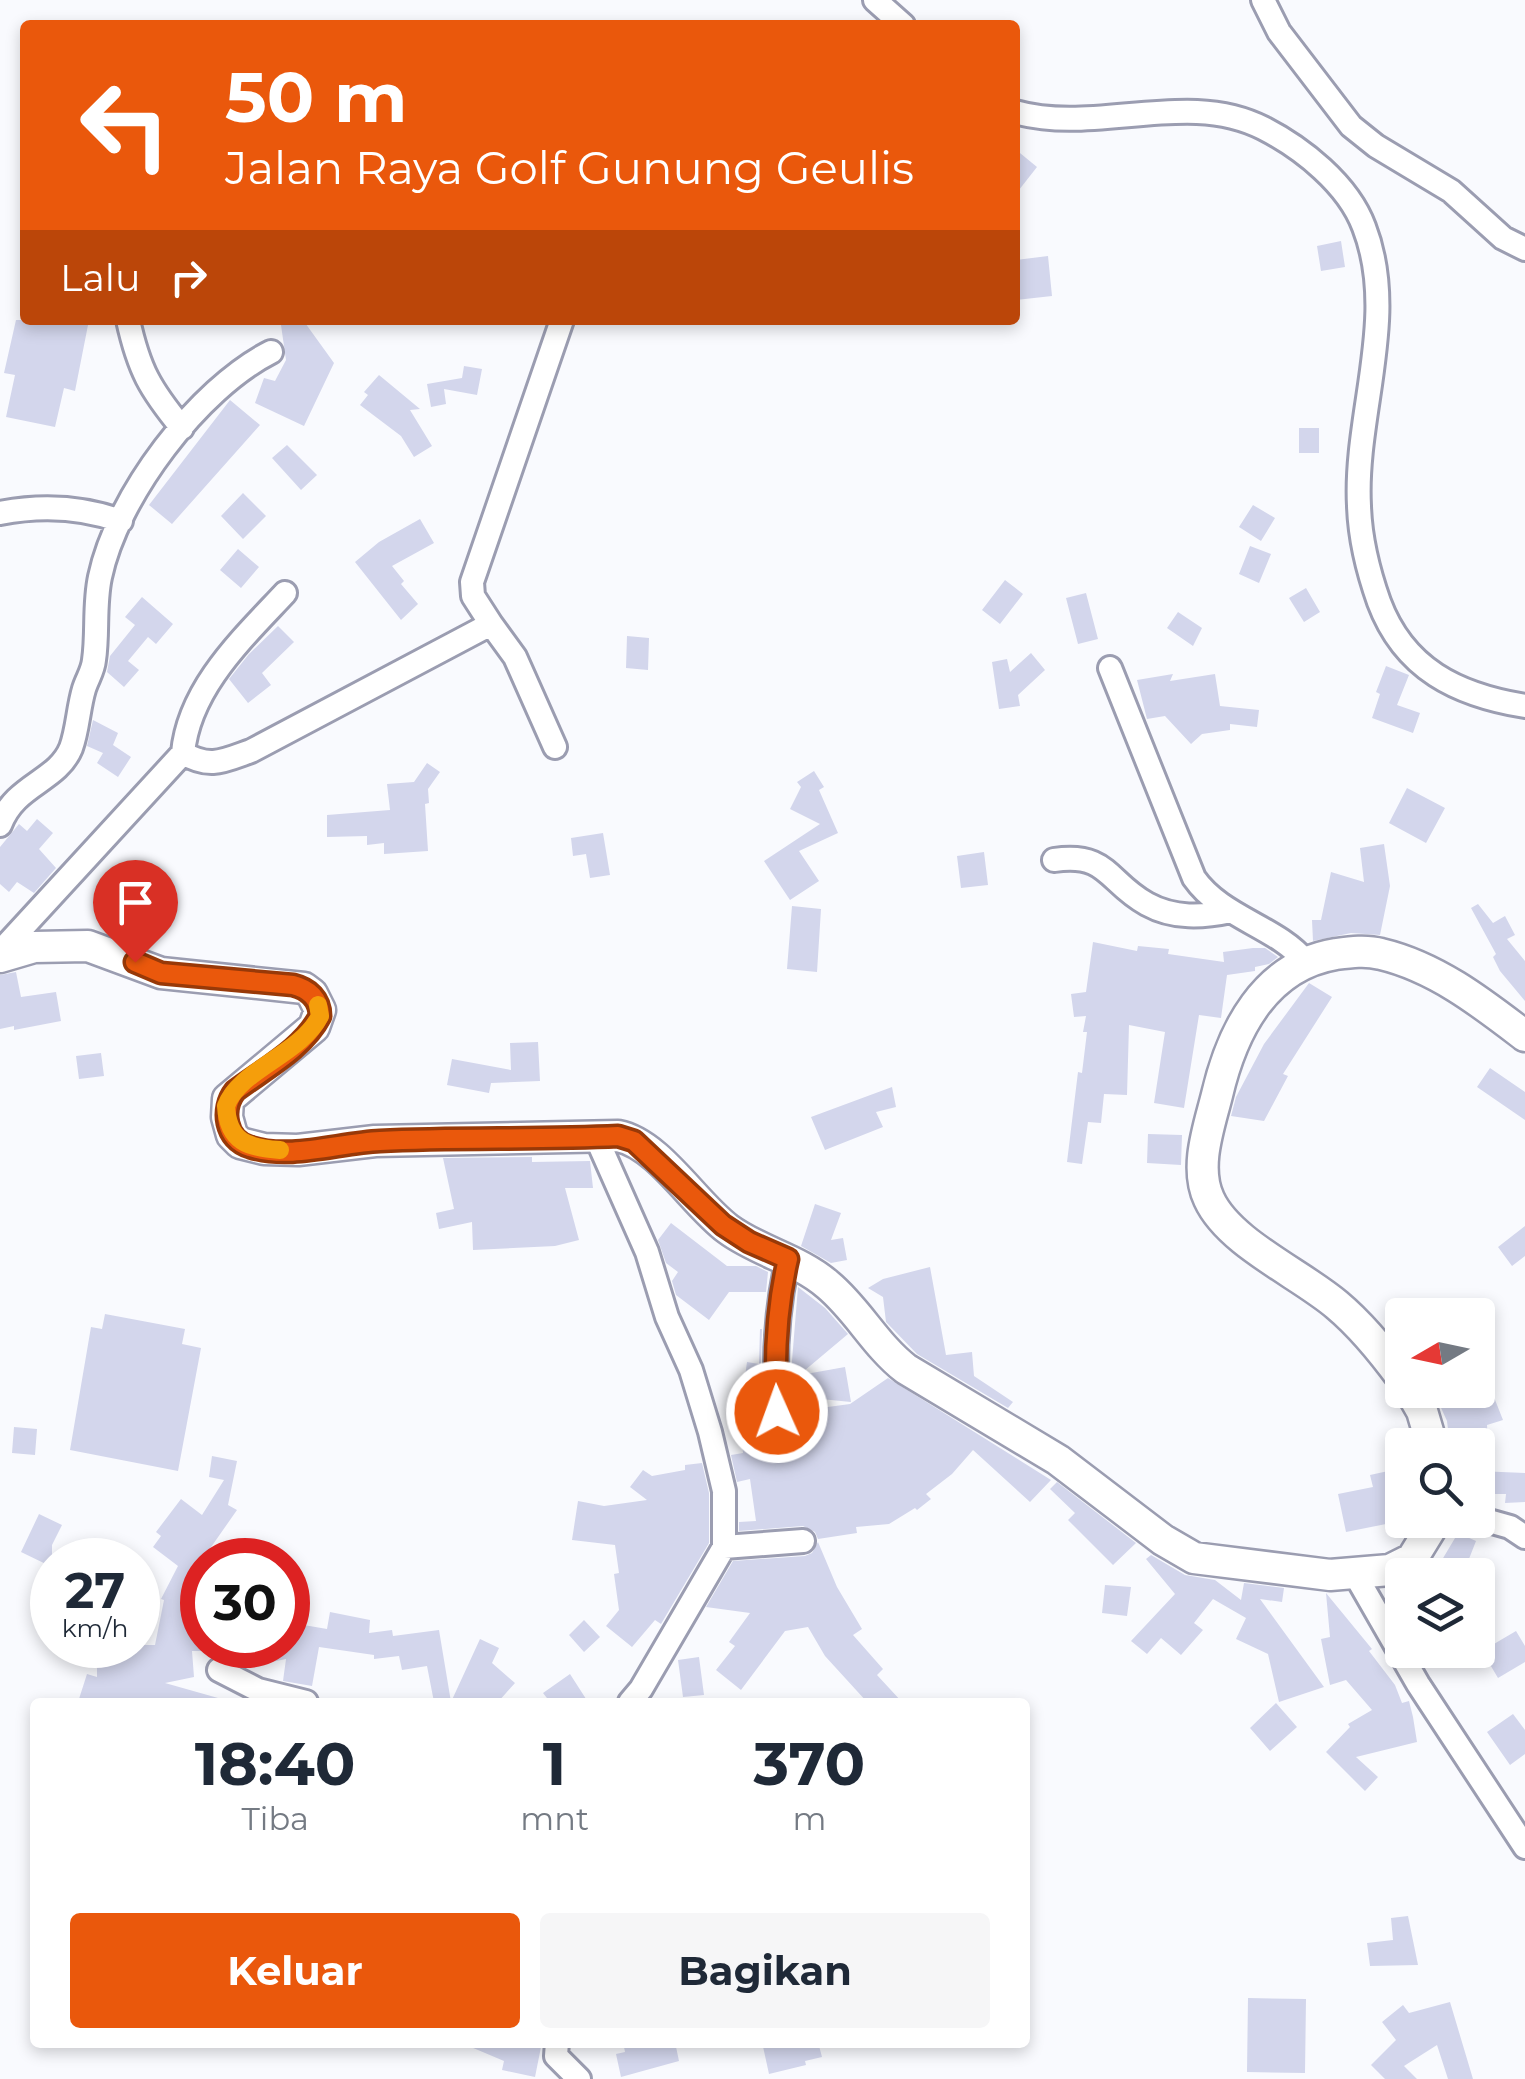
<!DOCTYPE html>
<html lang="id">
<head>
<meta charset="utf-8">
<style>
	:root { --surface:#fff; --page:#f6f6f7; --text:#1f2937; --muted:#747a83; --accent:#ea580c }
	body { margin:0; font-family:Montserrat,sans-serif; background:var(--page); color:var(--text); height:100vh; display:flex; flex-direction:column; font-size:38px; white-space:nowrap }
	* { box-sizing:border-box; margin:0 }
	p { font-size:32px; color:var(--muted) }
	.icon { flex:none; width:55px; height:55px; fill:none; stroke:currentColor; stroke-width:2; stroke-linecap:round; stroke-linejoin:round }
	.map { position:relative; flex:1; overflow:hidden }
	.drawer { position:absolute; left:30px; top:1698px; width:1000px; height:350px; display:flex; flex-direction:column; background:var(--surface); border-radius:10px; box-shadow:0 5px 15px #0003 }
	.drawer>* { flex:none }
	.banner { position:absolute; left:20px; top:20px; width:1000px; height:305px; border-radius:10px; box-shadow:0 5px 15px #0003; background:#ea580c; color:#fff; overflow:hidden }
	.needle { width:65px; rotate:261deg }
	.controls { position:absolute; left:1385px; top:1298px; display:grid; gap:20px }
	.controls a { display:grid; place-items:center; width:110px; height:110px; border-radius:10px; background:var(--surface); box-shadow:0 5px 15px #0003; font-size:50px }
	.speed { position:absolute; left:30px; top:1538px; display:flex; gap:20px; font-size:50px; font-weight:700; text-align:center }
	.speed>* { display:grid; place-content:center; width:130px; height:130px; border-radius:50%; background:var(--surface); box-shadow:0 5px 15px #0003; line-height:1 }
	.speed small { font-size:25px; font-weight:400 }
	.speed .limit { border:15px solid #d22; background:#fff; color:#111 }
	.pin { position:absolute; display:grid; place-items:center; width:85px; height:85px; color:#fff; margin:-102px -42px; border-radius:50% 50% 50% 0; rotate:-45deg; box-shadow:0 0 10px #0007 }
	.pin .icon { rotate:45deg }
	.me { position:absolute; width:110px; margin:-55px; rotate:358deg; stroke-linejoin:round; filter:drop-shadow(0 0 8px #0008) }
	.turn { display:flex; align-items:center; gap:35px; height:210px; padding:0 40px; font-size:45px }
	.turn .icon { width:130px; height:130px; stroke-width:2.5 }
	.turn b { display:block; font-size:70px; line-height:85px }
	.then { display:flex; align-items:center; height:95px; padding:0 40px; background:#0003; gap:20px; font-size:38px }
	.eta { display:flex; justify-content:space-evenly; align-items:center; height:170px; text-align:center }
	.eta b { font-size:60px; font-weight:700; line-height:70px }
	.action { display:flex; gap:20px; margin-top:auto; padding:20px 40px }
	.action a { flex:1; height:115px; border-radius:10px; background:var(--accent); color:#fff; font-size:40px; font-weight:700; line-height:115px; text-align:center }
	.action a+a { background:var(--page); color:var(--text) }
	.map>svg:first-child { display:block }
	.building { fill:#d3d6ec }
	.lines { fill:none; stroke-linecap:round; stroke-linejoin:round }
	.minor-casing { stroke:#9b9db1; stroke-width:28 }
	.major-casing { stroke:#9b9db1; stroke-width:35 }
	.minor { stroke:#fff; stroke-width:22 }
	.major { stroke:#fff; stroke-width:30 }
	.route-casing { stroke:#983908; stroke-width:25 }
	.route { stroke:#ea580c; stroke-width:18 }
	.slow { stroke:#f59e0b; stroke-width:18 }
</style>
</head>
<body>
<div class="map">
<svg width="1525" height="2079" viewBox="0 0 1525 2079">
	<rect width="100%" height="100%" fill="#f9fafe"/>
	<!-- building -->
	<path class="building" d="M1015,149L1037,167L1015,195Z
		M1341,241L1345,267L1321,271L1317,246Z
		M1048,256L1052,296L1015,300V260Z
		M16,320H40L64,325L65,320H89L75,391L64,388L55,427L6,417L15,375L4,373Z
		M294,320H303L334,363L304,426L255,403L264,378L275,381L286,360L281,325Z
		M464,366L482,369L477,395L444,389L446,404L431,407L427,384L462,378Z
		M379,375L420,409L410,410L432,446L414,457L401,436L360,405L368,395L364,392Z
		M230,400L260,425L172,524L149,505Z
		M1299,428H1319V453H1299Z
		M287,445L317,475L301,490L272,458Z
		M243,493L266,516L243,539L221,516Z
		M1253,505L1275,518L1261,541L1239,527Z
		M420,519L434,543L392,566L404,581L401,584L418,604L401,620L355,562L379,542Z
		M1250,546L1271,554L1259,583L1239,574Z
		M238,549L259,567L241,588L220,570Z
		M1005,580L1023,594L1000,624L982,610Z
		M1306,588L1320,612L1304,622L1289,598Z
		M1086,593L1098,639L1078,644L1066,598Z
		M142,597L173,624L156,644L148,637L128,661L139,670L124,687L107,672L110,656L135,625L125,617Z
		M1178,612L1202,628L1193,646L1167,628Z
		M278,626L294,642L262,673L271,685L248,703L229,679L249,654Z
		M627,636L649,638L648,670L626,668Z
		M1031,653L1045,670L1018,695L1020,706L999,709L992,662L1007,659L1010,672Z
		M1386,666L1409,675L1397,705L1420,713L1413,733L1372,718L1380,694L1376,692Z
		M1173,674L1170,681L1215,674L1220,706L1259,710L1257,727L1230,724V730L1202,734L1191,744L1165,716L1147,719L1137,680Z
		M93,720L118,733L113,745L131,757L118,777L97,763L103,753L87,746Z
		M427,763L440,772L428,789L429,803L425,804L428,851L384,854V843L367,845V836L327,837V815L390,810L387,784L414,782Z
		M814,771L824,787L819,790L838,833L799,851L819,881L790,900L764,861L820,824L790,809L801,787L797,782Z
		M1407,788L1445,808L1426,843L1389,823Z
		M37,819L53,833L39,849L56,868L34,893L17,882L9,892L0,884V847L19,824L27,831Z
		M603,833L610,875L590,878L586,854L573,856L571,838Z
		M1384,844L1390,886L1380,935L1351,933L1313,941L1312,920H1321L1331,872L1364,882L1360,848Z
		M984,852L988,885L961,888L957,856Z
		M1478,904L1493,923L1505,916L1515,935L1507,939L1525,961V1001L1500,971L1493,957L1496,954L1471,908Z
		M792,906L821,909L817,972L787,969Z
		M1093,942L1137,951L1138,946L1169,949L1168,954L1224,962L1223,952L1253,948H1265L1278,957L1269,964L1255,967V971L1227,975L1221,1018L1199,1015L1184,1108L1154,1103L1165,1032L1129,1025L1127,1095L1104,1094L1101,1123L1088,1122L1082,1164L1067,1162L1078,1072L1082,1073L1087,1032H1083L1086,1016L1074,1017L1071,994L1086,992Z
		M16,972L21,997L56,992L61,1021L14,1030V1026L0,1029V975Z
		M1309,983L1332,997L1283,1074L1288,1076L1264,1121L1231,1116L1236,1097L1264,1044Z
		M538,1042L540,1081L491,1083L489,1093L447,1085L452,1059L511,1070L510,1043Z
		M101,1053L104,1076L79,1079L76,1056Z
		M1490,1068L1525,1092V1120L1477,1087Z
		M892,1087L896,1107L876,1112L883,1127L825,1150L811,1117Z
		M1148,1134L1182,1135L1181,1165L1147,1163Z
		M532,1157V1162L590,1161L593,1188H565L579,1240L555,1246L473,1250L472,1222L439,1229L436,1213L454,1209L443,1158Z
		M815,1204L841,1213L831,1240L843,1238L847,1260L831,1263L801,1246Z
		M671,1223L727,1266H756L768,1272L766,1292H729L709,1320L676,1295L672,1281L678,1272L666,1263L658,1240Z
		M1525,1226V1256L1512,1266L1498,1247Z
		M930,1267L946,1355L972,1352L974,1376L1013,1402L1008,1408L917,1354L886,1322L883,1297L868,1288L883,1279Z
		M798,1287L825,1308L848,1334L798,1376L791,1373Z
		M105,1314L185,1329L182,1344L201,1348L178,1471L70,1450L91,1327L102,1329Z
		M760,1329H762L760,1393L743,1391L747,1362L759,1364Z
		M1478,1357L1503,1420L1487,1425L1488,1445H1450L1447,1421L1433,1390H1478Z
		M845,1367L851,1402L811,1398L806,1374Z
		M888,1378L1051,1480L1030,1502L973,1450L952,1474L926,1494L931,1499L917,1510L915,1508L889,1524L856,1527L857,1533L818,1539L815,1532L803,1526L739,1531V1522L756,1521L750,1479L737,1482L731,1455L743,1453L739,1420L759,1417L763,1441L800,1435L797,1417L814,1415L813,1409L850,1404Z
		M14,1427L37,1429L35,1455L12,1453Z
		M212,1456L237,1461L228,1505L237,1510L202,1560V1651H192L194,1677L165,1683L218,1698L217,1702H78L87,1674L97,1677V1645H155L164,1600L161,1599L178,1566L153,1547L161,1536L156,1532L181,1499L202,1515L224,1480L209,1477Z
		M702,1463L709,1493V1543L661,1624L655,1620L632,1647L606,1626L619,1610L614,1574L619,1573L615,1545L572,1540L578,1501L604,1506L647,1500L630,1487L643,1470L652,1476L685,1470V1465Z
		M1402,1468V1500L1392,1503L1396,1522L1346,1532L1338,1494L1373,1487L1370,1475Z
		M1478,1471L1525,1473V1502L1505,1503L1506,1494H1494V1490H1478Z
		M1057,1482L1136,1543L1113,1565L1068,1520L1075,1513L1050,1489Z
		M39,1514L62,1525L52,1545V1567L21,1552Z
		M1458,1533L1476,1541L1467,1564L1469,1565L1463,1575H1433Z
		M818,1542L837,1587L862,1629L853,1635L883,1669L877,1675L902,1702H867L825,1656L808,1627L785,1631L741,1690L716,1670L735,1646L729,1642L750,1613L706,1607L733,1561L805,1556L812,1553Z
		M1151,1555L1185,1575L1215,1580L1241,1600L1244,1583L1284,1588L1282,1602L1260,1599L1324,1687L1279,1702L1268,1654L1236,1639L1246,1618L1213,1599L1194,1623L1203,1630L1181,1655L1161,1638L1147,1654L1131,1641L1175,1594L1146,1559Z
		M1105,1585L1131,1587L1127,1616L1102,1613Z
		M1326,1593L1372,1649L1369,1651L1395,1685L1402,1703L1409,1701L1413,1717L1417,1742L1356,1757L1378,1777L1365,1791L1326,1752L1350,1727L1348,1724L1372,1710L1346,1680L1330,1685L1321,1639L1330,1637Z
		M330,1612L370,1620L369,1633L392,1630L393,1636L439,1630L451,1702H434L427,1666L402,1670L399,1656L374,1659V1655L319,1647L312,1686L283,1681L286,1659L246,1667L239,1663L235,1645H289L292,1623L327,1629Z
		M584,1620L600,1637L584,1652L569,1635Z
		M1516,1631L1525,1646V1662L1498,1678L1482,1651Z
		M480,1639L499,1648L492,1663L515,1683L498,1702H451Z
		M699,1657L704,1695L683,1697L678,1660Z
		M570,1674L588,1702H550L543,1693Z
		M1276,1703L1297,1727L1270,1751L1250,1728Z
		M1513,1714L1525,1730V1754L1510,1765L1487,1732Z
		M1408,1916L1418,1965L1370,1966L1367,1943L1393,1940L1391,1918Z
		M1248,1998L1306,1999L1305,2073L1247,2072Z
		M1450,2002L1473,2079H1448L1437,2045L1404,2066L1417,2079H1385L1371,2065L1396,2040L1382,2022L1403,2005L1409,2013Z
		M459,2042H542L535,2077L502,2070L504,2061Z
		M623,2042H675L679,2061L621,2077L616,2054L625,2052Z
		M762,2042H818L822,2057L805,2061L806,2065L769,2074Z"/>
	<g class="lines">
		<!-- minor casing -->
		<g class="minor-casing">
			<path id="minor" d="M875,0L903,25
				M1263,0L1279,32L1351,126L1376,146L1451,191L1503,238L1525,249
				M1015,112C1095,135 1187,89 1263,128C1302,148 1348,184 1364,227C1399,317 1354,414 1359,506C1360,538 1368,571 1379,602C1404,669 1457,695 1525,706
				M128,320C139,370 150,389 182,428
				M0,513C41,505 82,507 121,521
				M491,624L473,596L472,582L562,320
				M1110,668L1194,878C1222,918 1276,926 1306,962
				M183,753C210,769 223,761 251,751L491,624L515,657L555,747
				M0,825C15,784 57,782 71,748C78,729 78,709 84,689C87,679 93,671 94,660C98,633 94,605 100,577C117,496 198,389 271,352
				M1054,860C1108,852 1107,882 1147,904C1174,919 1203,917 1231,911
				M0,952L183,753C189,688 243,638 285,593
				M596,1137L647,1252L667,1317L691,1370L710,1432L724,1491V1547L641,1689L630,1702
				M777,1412C774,1360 776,1310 788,1259
				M1478,1518L1510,1527L1525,1537
				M724,1547L803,1541
				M1356,1576L1418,1684L1525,1847
				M219,1670L258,1690L306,1702
				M557,2042L556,2056L579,2079"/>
		</g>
		<!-- major casing -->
		<g class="major-casing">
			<path id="major" d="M0,957L34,947L88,946L161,973L304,988L312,994L320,1010L314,1027L228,1099L227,1117L232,1135L240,1143L264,1149L298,1150L375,1141L618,1136C659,1144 694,1204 728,1229C759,1252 798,1259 828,1285C858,1310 875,1345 906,1369L1058,1460L1163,1540L1194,1558L1330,1575L1390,1570L1412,1559L1436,1520
				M1402,1378C1383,1352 1362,1326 1337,1305C1301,1274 1229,1243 1209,1199C1194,1167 1209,1127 1217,1095C1232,1031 1264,966 1336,954C1351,952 1366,950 1381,954C1436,967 1482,1003 1525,1036
				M1410,1390L1422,1411L1432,1445"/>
		</g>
		<!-- minor -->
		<use href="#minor" class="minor"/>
		<!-- major -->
		<use href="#major" class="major"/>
	</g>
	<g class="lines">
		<!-- route casing -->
		<g class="route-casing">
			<path id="route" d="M135,962L161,973L293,985C309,989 320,999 320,1016C303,1049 264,1069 235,1091C221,1109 225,1140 250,1147C290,1160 338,1143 380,1141C459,1137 538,1140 618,1136L634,1141L723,1225L749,1242L788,1259C776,1310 774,1360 777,1412"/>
		</g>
		<!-- route -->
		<use href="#route" class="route"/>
		<!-- slow -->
		<path class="slow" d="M280,1150C248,1148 228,1142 226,1106C240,1069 300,1055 320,1016L318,1005"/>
	</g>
</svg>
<div class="controls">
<a><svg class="needle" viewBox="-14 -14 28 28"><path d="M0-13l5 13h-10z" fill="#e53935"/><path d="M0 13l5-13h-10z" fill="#747a83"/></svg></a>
<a><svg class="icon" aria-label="search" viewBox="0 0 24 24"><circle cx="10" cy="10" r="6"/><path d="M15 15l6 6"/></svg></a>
<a><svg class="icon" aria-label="layers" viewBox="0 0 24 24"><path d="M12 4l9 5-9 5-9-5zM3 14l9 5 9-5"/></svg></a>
</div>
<div class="speed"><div>27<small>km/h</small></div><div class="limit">30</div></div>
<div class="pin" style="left:135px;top:962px;background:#d93025"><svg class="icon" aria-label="arrive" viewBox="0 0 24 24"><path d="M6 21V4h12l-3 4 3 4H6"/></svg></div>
<svg class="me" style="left:777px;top:1412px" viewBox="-20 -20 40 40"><circle r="17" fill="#ea580c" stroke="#fff" stroke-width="3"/><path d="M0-11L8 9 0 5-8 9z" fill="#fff"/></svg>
<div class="banner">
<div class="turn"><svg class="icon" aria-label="left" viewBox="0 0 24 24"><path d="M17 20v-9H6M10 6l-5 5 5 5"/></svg><div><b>50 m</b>Jalan Raya Golf Gunung Geulis</div></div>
<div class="then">Lalu<svg class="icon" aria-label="right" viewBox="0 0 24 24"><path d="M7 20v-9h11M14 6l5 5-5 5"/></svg></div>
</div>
<section class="drawer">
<div class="eta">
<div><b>18:40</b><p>Tiba</p></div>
<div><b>1</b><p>mnt</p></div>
<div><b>370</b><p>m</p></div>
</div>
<div class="action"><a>Keluar</a><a>Bagikan</a></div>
</section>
</div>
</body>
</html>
